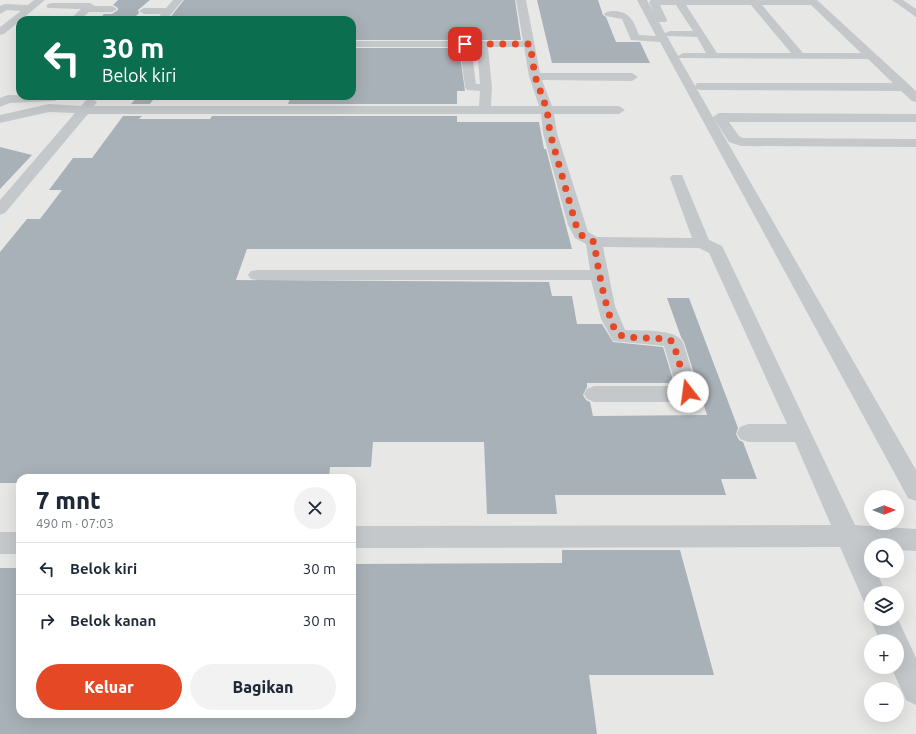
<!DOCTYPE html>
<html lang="id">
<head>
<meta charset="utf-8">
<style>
	:root { --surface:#fff; --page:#f2f2f3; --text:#1f2937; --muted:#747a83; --line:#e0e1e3; --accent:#e54825 }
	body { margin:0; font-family:Ubuntu,sans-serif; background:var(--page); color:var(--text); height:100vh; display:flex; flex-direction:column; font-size:15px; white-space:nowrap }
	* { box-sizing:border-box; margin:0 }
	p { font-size:13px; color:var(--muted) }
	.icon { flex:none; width:22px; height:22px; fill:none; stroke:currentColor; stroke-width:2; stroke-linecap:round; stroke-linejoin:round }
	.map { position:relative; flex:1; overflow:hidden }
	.side { position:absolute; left:16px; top:474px; width:340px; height:244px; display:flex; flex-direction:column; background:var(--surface); border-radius:12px; box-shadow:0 4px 16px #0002 }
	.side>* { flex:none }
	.top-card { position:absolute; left:16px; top:16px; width:340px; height:84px; border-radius:12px; box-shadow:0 4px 16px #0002; background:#0b6e4f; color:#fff; overflow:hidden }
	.needle { width:26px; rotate:90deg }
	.buttons { position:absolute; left:864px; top:490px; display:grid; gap:8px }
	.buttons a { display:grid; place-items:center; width:40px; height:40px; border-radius:50%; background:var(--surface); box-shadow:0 4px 16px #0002; font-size:20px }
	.pin { position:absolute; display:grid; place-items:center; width:34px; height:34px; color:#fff; margin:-17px; border-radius:8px; box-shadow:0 2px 6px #0006 }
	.me { position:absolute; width:44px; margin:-22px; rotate:345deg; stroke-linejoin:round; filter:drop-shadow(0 0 3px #0008) }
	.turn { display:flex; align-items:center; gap:14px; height:84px; padding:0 20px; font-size:18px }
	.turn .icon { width:52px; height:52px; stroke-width:2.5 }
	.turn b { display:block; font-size:28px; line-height:34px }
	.round { display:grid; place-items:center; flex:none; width:42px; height:42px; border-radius:21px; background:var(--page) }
	.headline { display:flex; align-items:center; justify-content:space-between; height:68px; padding:0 20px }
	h1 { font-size:24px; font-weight:800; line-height:30px }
	.primary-button { display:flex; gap:8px; margin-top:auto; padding:8px 20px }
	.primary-button a { flex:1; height:46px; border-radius:24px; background:var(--accent); color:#fff; font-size:16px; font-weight:800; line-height:46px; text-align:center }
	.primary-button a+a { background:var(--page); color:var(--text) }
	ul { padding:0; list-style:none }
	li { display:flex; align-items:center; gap:12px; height:52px; padding:0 20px; border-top:1px solid var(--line) }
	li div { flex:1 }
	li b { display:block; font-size:15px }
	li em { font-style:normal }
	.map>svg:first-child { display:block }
	.built { fill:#e7e8e6; fill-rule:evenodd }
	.building { fill:#a8b1b7 }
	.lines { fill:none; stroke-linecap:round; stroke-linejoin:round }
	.minor { fill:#c4c8cb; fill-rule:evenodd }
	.route { stroke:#e54825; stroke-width:7; stroke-dasharray:0 12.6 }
</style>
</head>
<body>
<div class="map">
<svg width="916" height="734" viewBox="0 0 916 734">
	<rect width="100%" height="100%" fill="#f7f6f3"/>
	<!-- built -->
	<path class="built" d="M0,0H916V734H0ZM20,20H352V96H20ZM20,478H352V714H20ZM871,497H897V523H871ZM871,545H897V571H871ZM871,593H897V619H871ZM871,641H897V667H871ZM871,689H897V715H871Z"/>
	<!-- building -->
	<path class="building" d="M118,0H150L138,10L139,13L132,20H98L104,14H112L118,10V8L113,5Z
		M184,0H515L521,40H352V20H168Z
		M537,0H598L603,15L606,17L616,42H640L650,63H552Z
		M352,48H459L465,91H457V104H288L291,96H352Z
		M138,96H156L150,104H131Z
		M123,116H142L139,119H210L212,116H457V122H539L544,149H546L572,249H247L236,280L549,282L552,296H572L577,324H602L613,342L663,347L674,383H587V387L583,395L586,400L590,402L593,416L707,415L684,342L681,337L667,298H689L738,428L736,434L739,440L743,442L757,479H721L726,495H555L557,514H487L484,442H373L371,467H330L329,478H20V483H0V252L27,219H40L62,190H49L73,158H92Z
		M0,147L32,155L0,189Z
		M562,550H680L714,675H589L597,734H0V568H20V714H352V564L562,563Z"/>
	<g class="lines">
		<!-- minor -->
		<path class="minor" d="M34,0H45L4,34L0,35V27L21,11L7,10L0,14V6L5,4L28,5Z
			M173,0H183L166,20H156L161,14H144L139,11L144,8H166Z
			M516,0H526L540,73H632L638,77L632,81L542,80L552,106H619L625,110L619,114H554L557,133L588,232L597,237L692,238L670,178L672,175H682L709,240L722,246L724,250L855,525L916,529V551L897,550V545H871V548H866L871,559V571H876L886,593H871V605L864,602L840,547L352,548V526L831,525L795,442H748L740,439L737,433L740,427L748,424H787L709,253L699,248L603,247L615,306L625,330C641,331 674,328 683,342L698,392L695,397L684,402H594L587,399L584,394L587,389L594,386H676L664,346L613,341L601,319L591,280H257L251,279L248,275L251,271L257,270H590L586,244L575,238L568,225L543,133L541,114H88L5,213L0,215V200L75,113L49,112L0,123V115L49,104L81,106L87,99L91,98L97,102L94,106H479L480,91L467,90L465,87L460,47H352V41H523ZM471,47H477L480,84H476ZM488,47H524L529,76L539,106H491L492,88Z
			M637,0H647L654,13L649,2L651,0H817L916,91V102L912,101L901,91L701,90L697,89L695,86L697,83H893L868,59L679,58L916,470V501L908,498L660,42L631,40L622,19L606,16L604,14C607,11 611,11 616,11C631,13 634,22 639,35L656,36ZM660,5H676L693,31H670L665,33L659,22H666L667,20ZM686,5H751L791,53H717ZM762,5H811L861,53H803ZM667,36L697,37L706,53H683L678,56Z
			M892,0H903L916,9V17Z
			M51,3H90L95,6H112L117,9L112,12H89L80,20H69L81,9L48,8L46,6L48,4Z
			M8,95L60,96L61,97L55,101L10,103L0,107V98Z
			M719,113L916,114V122H729L739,136L743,138L916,139V147L741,146L729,142L727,139L713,117Z
			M0,532H20V554H0Z
			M897,617L916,658V705L906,700L891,667H897V641H880L870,619L871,618V619H897Z"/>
	</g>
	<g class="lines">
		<!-- route -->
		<path class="route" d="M465,44H530L535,76L547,110L550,133L576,225L581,235L594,242C599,273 604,304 616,333L625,337L668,339L673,342L688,392"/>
	</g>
</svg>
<div class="buttons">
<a><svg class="needle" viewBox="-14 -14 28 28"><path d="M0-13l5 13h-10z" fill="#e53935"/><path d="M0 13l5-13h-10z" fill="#747a83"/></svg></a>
<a><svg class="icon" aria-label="search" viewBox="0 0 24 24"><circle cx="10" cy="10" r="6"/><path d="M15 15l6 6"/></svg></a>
<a><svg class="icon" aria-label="layers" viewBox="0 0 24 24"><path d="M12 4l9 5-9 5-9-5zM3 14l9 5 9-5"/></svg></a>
<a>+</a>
<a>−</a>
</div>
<div class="pin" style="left:465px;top:44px;background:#d93025"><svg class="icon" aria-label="arrive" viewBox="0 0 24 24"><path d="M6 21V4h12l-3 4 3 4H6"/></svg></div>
<svg class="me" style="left:688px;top:392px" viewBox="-20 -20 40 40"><circle r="19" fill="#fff"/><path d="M0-13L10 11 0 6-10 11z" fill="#e54825"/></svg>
<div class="top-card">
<div class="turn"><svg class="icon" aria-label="left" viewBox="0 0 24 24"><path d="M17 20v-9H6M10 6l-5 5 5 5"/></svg><div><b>30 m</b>Belok kiri</div></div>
</div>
<section class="side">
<div class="headline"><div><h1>7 mnt</h1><p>490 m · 07:03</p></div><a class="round"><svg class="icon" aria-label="close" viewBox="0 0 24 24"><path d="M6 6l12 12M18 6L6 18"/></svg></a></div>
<ul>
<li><svg class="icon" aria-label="left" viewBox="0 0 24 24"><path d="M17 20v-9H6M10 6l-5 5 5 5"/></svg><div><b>Belok kiri</b></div><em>30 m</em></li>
<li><svg class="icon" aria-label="right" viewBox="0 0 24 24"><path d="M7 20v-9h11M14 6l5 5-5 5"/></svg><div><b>Belok kanan</b></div><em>30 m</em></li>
</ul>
<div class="primary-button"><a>Keluar</a><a>Bagikan</a></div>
</section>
</div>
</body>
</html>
